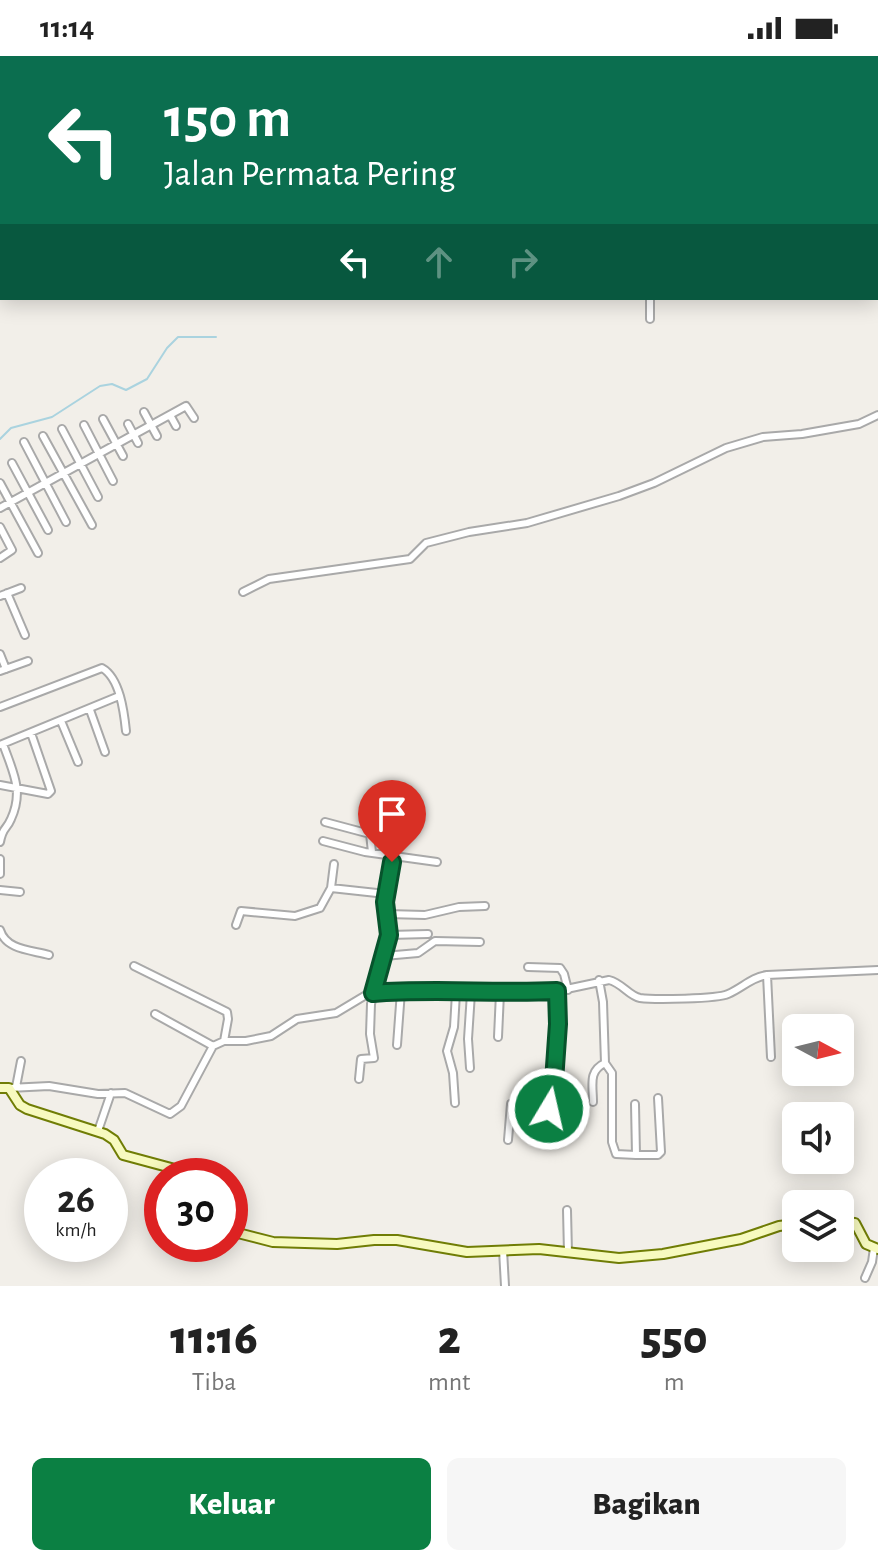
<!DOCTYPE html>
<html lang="id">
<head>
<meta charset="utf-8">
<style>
	:root { --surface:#fff; --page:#f6f6f6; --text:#222; --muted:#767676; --accent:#0b8043 }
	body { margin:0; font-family:"Alegreya Sans",sans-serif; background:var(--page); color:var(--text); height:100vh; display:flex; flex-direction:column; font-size:30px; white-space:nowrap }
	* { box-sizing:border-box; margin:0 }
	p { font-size:26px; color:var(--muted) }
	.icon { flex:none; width:44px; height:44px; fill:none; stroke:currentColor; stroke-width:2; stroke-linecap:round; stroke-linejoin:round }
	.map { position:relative; height:1230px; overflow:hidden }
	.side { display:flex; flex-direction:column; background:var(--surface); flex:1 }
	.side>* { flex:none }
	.hud { position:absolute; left:0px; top:0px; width:878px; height:244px; box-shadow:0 4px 20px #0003; background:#0b6e4f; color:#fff; overflow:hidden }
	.needle { width:52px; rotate:97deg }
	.controls { position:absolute; left:782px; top:958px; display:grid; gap:16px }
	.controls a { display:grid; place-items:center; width:72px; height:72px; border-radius:12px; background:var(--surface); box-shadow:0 4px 20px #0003; font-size:40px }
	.speed { position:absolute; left:24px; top:1102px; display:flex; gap:16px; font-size:40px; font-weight:700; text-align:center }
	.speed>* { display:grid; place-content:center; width:104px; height:104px; border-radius:50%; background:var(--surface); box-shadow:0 4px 20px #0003; line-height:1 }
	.speed small { font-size:20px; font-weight:400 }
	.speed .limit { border:12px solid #d22; background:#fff; color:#111 }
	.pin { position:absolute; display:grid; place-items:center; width:68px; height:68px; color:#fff; margin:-82px -34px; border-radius:50% 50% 50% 0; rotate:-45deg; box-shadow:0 0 8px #0007 }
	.pin .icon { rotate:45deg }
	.me { position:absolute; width:88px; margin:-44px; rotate:9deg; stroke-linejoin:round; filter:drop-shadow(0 0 6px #0008) }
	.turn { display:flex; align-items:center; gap:28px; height:168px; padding:0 32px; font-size:36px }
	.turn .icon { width:104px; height:104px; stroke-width:2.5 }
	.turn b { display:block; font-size:56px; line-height:68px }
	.lanes { display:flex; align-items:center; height:76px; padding:0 32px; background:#0003; justify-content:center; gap:40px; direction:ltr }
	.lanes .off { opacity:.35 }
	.eta { display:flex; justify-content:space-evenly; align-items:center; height:136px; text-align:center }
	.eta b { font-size:48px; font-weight:800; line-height:56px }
	.cta { display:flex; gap:16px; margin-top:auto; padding:16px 32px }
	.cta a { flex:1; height:92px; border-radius:12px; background:var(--accent); color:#fff; font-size:32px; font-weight:800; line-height:92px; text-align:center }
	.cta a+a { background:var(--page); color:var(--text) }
	.status { display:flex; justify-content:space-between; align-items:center; height:56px; padding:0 40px; background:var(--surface); direction:ltr }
	.status svg { height:22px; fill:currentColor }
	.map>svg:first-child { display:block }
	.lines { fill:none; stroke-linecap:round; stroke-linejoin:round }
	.stream { stroke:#aad3df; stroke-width:2 }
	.street-casing { stroke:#a9a9a9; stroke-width:10 }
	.secondary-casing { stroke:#707d05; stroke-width:12 }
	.street { stroke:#fff; stroke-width:6 }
	.secondary { stroke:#f7fabf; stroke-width:8 }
	.route-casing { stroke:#07532c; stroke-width:20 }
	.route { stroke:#0b8043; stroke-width:14 }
</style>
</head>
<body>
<div class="status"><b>11:14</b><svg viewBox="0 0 49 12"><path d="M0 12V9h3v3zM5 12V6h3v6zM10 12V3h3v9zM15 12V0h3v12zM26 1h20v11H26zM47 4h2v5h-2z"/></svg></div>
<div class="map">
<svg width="878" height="1230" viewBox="0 0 878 1230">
	<rect width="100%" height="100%" fill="#f2efe9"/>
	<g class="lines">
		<!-- stream -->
		<path class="stream" d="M0,383L11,372L52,361L100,330L112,328L126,334L147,323L167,292L178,281H216"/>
		<!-- street casing -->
		<g class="street-casing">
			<path id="street" d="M67,0V2
				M95,0V2
				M249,0V2
				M264,0V2
				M356,0L357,2
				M546,0V2
				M599,0V2
				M581,2L589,0
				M876,84L878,83
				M650,263V242
				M144,356L157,380
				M170,359L176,370
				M103,363L123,400
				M128,368L138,387
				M84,369L113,425
				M62,373L98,441
				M43,380L92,469
				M24,386L66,466
				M12,407L48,474
				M0,427L38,497
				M0,452L186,350L194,362
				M0,471L12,494L0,502
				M243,536L269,523L410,503L426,487L469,476L527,467L619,440L654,427L726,392L763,381L802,378L859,368L878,359
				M7,537L25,579
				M0,540L21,532
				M0,598L6,613
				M0,615L28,605
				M0,651L102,612C120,622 124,656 126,675
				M90,654L105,696
				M61,665L78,706
				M0,689L119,640
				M0,729L48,738L51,735L31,677
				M325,766L370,778L372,796
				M323,785L365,796L437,806
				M0,786C3,770 6,775 11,763C24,735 13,716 3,688
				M0,803V818
				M331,832L386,838
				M0,834L20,836
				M387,858L425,859L459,851L485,850
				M236,869L241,855L295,860L320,852L331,832L334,808
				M0,874C6,894 31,894 49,899
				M389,879L428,878
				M384,900L418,897L435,885L480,886
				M134,910L227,956L228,963L224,985
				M528,911L560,912L564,918L568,934
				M767,919L771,1001
				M599,924L603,946L605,1007L612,1017V1086L616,1098L636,1099L635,1048
				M155,958L213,990
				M498,981L500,937
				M397,989L401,935
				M470,1012L468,983L471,937
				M359,1023L361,1003L374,1002L370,978L371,948L389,879L385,846L393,800
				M16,1031L21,1005
				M9,1032L49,1030L98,1038L125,1037L170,1058L181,1050L213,990L224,985H246L271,980L297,963L336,957L366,939L407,934L500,937L557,935L609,924C622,927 629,940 640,942C654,944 717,943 728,938C742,932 752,921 767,919L878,914
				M593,1046C593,1029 588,1015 605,1007
				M455,1047L453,1017L447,995L454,971L456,937
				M98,1075L111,1037
				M508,1084L511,1048H529L547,1053L552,1049L558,968L557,935
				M636,1099H658L661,1096L658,1042
				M567,1154L568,1197
				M503,1194L505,1230
				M865,1222L872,1206L874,1192"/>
		</g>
		<!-- secondary casing -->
		<g class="secondary-casing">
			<path id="secondary" d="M0,1L12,0
				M0,95L2,106
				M0,181L2,179
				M0,1032H9L20,1049L27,1053L105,1078L114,1084L123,1099L175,1113L182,1120
				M840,1166L855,1167L866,1188L878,1193
				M230,1175L273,1186L337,1188L374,1184H397L467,1196L539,1193L619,1202L663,1198L741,1183L779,1170L796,1168"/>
		</g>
		<!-- street -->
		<use href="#street" class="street"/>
		<!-- secondary -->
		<use href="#secondary" class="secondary"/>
	</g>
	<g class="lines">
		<!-- route casing -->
		<g class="route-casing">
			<path id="route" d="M392,806L385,846L389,879L373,937C434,932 495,938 557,935L558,968L553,1039L552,1049L549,1053"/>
		</g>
		<!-- route -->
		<use href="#route" class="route"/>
	</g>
</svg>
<div class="controls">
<a><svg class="needle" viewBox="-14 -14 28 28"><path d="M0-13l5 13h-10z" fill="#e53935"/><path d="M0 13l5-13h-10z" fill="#767676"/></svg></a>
<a><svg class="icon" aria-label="sound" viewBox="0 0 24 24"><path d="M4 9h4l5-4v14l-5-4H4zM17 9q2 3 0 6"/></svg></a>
<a><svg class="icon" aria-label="layers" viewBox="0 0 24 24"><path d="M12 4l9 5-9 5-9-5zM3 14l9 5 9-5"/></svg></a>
</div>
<div class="speed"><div>26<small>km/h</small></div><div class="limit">30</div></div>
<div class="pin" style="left:392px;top:806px;background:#d93025"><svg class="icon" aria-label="arrive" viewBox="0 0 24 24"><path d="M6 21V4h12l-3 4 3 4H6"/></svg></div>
<svg class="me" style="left:549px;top:1053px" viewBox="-20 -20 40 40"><circle r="17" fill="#0b8043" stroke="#fff" stroke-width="3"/><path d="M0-11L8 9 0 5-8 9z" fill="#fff"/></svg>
<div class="hud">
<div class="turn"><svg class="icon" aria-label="left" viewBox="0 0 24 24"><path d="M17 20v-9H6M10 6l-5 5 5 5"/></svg><div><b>150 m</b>Jalan Permata Pering</div></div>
<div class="lanes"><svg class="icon" aria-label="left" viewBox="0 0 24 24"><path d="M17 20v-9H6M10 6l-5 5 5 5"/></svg><svg class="icon off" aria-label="ahead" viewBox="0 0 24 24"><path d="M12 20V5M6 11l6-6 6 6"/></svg><svg class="icon off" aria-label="right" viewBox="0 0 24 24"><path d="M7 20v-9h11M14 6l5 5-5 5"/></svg></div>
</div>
</div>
<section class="side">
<div class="eta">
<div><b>11:16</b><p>Tiba</p></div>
<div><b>2</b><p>mnt</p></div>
<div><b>550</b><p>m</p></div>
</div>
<div class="cta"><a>Keluar</a><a>Bagikan</a></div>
</section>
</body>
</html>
